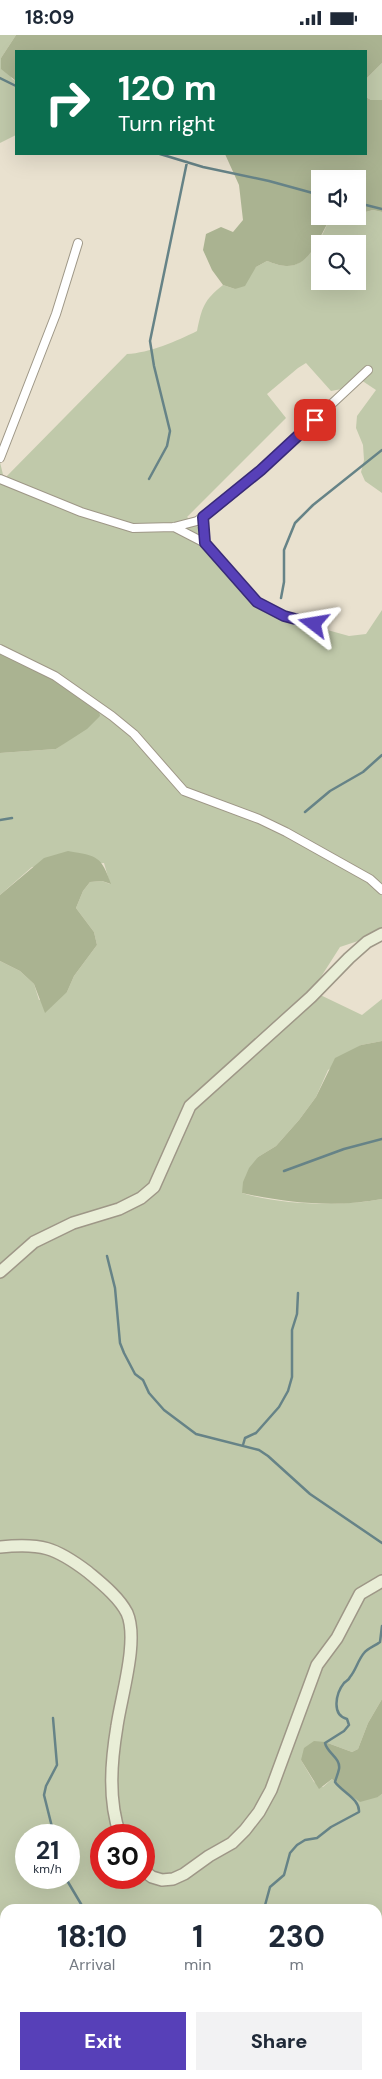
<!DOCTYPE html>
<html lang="en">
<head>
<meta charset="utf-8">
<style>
	:root { --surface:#fff; --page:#f2f2f3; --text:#1f2937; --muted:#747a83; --accent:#5740b8 }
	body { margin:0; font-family:"DM Sans",sans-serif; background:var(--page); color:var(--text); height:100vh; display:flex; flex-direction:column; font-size:19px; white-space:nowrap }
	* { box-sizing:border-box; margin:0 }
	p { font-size:16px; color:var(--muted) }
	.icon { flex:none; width:28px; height:28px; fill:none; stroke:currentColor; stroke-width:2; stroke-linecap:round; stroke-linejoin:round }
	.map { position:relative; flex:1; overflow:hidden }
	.drawer { position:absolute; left:0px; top:1869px; width:382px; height:176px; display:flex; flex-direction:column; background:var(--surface); border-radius:15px 15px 0 0; box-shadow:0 5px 20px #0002 }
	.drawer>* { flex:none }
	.guide { position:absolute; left:15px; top:15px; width:352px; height:105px; border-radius:0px; box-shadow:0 5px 20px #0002; background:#0b6e4f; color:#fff; overflow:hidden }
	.tools { position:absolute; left:311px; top:135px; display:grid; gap:10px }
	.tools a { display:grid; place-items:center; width:55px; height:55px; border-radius:0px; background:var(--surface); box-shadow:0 5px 20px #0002; font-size:25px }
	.speed { position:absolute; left:15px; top:1789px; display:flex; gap:10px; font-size:25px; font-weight:700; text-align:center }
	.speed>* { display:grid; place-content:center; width:65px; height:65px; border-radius:50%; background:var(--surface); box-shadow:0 5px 20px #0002; line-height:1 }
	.speed small { font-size:12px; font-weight:400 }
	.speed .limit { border:8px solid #d22; background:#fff; color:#111 }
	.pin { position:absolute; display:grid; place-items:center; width:42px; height:42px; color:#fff; margin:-21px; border-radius:10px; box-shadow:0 2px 8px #0006 }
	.me { position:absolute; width:55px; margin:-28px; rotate:284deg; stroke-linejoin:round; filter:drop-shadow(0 0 4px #0008) }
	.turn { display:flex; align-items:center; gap:18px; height:105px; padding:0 20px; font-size:22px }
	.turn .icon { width:65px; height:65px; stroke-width:2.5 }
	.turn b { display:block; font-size:35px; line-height:42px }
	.eta { display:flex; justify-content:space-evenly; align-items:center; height:85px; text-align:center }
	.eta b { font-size:30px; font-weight:800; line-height:35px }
	.button { display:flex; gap:10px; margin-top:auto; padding:10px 20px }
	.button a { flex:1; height:58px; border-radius:0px; background:var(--accent); color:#fff; font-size:20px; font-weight:800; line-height:58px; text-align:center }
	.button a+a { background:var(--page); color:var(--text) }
	.status { display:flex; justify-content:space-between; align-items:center; height:35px; padding:0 25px; background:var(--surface); direction:ltr }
	.status svg { height:14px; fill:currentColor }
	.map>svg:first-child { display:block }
	.green { fill:#c0c9aa; fill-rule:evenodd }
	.forest { fill:#aab391 }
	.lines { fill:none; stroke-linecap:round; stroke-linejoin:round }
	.stream { stroke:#668387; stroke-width:2.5 }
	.street-casing { stroke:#9e9787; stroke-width:10 }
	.secondary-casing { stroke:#9e9787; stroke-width:14 }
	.street { stroke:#fff; stroke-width:8 }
	.secondary { stroke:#e9eed7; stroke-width:11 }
	.route-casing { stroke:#392a78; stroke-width:12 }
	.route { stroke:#5740b8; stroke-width:9 }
</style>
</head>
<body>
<div class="status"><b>18:09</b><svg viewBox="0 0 49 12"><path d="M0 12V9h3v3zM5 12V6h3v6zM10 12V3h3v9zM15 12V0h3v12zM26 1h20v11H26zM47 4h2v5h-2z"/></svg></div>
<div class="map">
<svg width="382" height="2044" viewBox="0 0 382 2044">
	<rect width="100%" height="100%" fill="#e9e1cf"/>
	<!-- green -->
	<path class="green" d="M0,0H16L1,23L12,44L16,46V100L0,108Z
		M382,28V65H371L366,62V44Z
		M373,175L382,177V458L365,446L361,437L364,425L363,410L356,393L357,381L376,355L361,345L347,353L331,356L306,328L298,333L267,359L286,383L187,482L198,492L248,556L277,581L349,601L366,599L382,575V898L340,912L312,956L362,980L382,964V1006L361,1010L328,1035L316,1062L299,1085L276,1111L258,1122L242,1158C281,1170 342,1172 382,1164V1664L368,1688L358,1714L352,1717L325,1707L301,1725L314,1747L323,1752L332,1744L343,1755L378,1762L382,1759V1990L378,1993V1874H5V2040H296L292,2044H0V926L20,936L34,949L39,965L67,957L74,941L97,910L94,897L76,873L83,856L90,847L102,846L110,849L104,828L32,832L0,860V718L56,714L83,695L0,615V427L4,444L127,319C149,318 177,306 197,296C202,272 204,265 223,250L235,254L256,232L267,226C273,228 280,231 286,231C309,232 323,200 330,182L358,181V179ZM320,209H358V246H320ZM26,1800H69V1842H26ZM101,1800H144V1842H101Z"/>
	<!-- forest -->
	<path class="forest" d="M16,0H382V28L366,44V16H16V46L1,34V23Z
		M366,62L371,65H382V177L373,175L358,179V144H320V181H332C320,198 312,232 286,231C280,231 273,228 267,226L256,232L245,251L235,254L223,250L212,235L203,215L206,199L221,192L233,197L243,185L239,150L225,119H366Z
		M0,615L97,668L100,681L87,694L56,714L0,718Z
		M68,816C98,821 101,821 111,849L102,846L90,847L83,856L76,873L94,897L97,910L74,941L67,957L45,978L34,949L20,936L0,926V860L44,823Z
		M382,1006V1164C337,1173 287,1168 242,1158L243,1147L249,1133L258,1122L276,1111L299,1085L316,1062L335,1023L361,1010Z
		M382,1664V1759L378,1762L360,1767L343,1755L332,1744L319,1754L301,1725L304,1713L314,1706L325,1707L352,1717L358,1714L368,1688Z
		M382,1990V2044H292L296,2040H378V1993Z"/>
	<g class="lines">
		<!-- stream -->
		<path class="stream" d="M0,43L16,51
			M160,119L203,132L269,146L320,160
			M358,168L382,174
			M149,444L167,411L170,396L154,331L150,306L187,127
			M281,563L284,547V515L295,488L313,470L382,415
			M305,777L330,756L363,737L382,720
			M0,785L12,783
			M284,1136L344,1114L382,1104
			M107,1221L115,1253L120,1308L124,1318L135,1339L143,1345L149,1358L164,1375L196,1399L259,1415L268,1421L310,1459L382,1508
			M243,1410L245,1403L256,1398L279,1372L288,1356L292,1342V1295L297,1279L298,1258
			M53,1683L57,1730L46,1751L44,1760L54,1800
			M65,1842L84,1874
			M264,1874L270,1852L284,1840L290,1818L297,1810L305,1805L317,1803L331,1792L359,1777C360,1764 342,1757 335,1747C336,1743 338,1739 339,1734C341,1723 327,1718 325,1708L344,1696L349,1690L347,1684C331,1680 336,1658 344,1648C346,1646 349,1645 350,1642C356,1635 358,1625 364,1618C368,1613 375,1611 380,1607L382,1591
			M0,1940H5
			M34,2044L37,2040"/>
		<!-- street casing -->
		<g class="street-casing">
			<path id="street" d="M0,423L56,279L78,208
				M0,444L81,477L133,493L174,492L197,486L213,475L261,435L368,335
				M203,482L205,508
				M174,492L205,508L257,567L284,581L314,589
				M0,614L55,641L112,681L134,699L184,756L259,784L286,797L370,844L382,855"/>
		</g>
		<!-- secondary casing -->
		<g class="secondary-casing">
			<path id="secondary" d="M0,1237L34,1207L73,1188L119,1174L141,1163L154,1152L190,1071L311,962L349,923L367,907L382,899
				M0,1512C41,1508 55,1512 88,1537C101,1548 119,1562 127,1578C139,1605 121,1662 117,1691C111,1727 108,1765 120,1800
				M144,1836L152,1842L162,1845L173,1844L184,1839L209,1821L232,1808L245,1795L259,1777L271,1755L317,1630L337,1603L360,1559L382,1546"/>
		</g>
		<!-- street -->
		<use href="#street" class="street"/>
		<!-- secondary -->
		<use href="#secondary" class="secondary"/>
	</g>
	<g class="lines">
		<!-- route casing -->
		<g class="route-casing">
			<path id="route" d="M314,589L284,581L257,567L205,508L203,482L261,435L315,385"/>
		</g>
		<!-- route -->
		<use href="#route" class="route"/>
	</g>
</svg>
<div class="tools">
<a><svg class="icon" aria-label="sound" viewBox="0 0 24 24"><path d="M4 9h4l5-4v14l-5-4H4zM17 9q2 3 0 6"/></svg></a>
<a><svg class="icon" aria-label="search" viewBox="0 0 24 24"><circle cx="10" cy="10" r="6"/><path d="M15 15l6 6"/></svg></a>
</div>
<div class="speed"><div>21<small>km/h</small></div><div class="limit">30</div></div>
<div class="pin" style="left:315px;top:385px;background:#d93025"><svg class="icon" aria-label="arrive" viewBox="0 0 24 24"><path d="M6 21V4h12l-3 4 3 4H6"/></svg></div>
<svg class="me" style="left:314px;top:589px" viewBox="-20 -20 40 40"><path d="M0-17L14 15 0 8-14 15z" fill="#5740b8" stroke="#fff" stroke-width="4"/></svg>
<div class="guide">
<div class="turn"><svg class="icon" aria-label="right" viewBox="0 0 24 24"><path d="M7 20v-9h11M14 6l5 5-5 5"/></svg><div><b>120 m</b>Turn right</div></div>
</div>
<section class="drawer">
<div class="eta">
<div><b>18:10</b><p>Arrival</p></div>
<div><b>1</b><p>min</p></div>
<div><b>230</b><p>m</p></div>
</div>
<div class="button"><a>Exit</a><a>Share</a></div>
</section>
</div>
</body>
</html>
